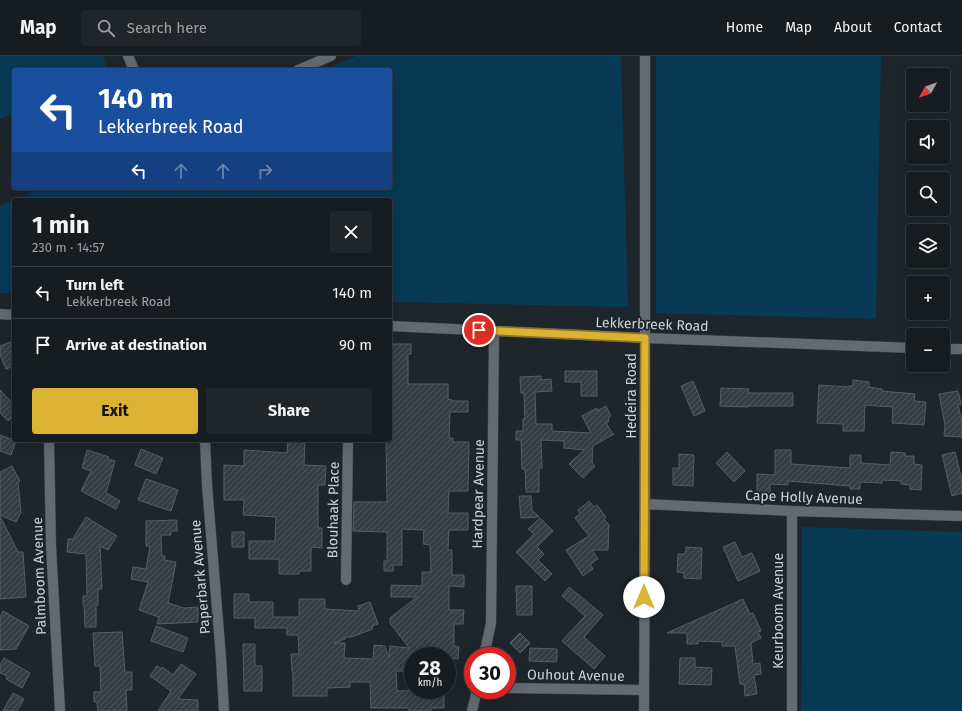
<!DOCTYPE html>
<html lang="en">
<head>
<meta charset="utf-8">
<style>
	:root { --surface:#161c20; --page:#1f2529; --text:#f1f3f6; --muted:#9ea1a5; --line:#353a3e; --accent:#dbb233 }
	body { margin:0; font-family:"Fira Sans",sans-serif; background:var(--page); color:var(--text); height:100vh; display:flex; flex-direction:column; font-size:15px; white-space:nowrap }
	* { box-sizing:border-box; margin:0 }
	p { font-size:13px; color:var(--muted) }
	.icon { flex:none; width:22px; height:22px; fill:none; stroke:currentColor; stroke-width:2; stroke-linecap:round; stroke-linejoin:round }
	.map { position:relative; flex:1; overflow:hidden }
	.details { position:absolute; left:12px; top:142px; width:380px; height:244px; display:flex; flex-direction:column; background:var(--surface); border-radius:4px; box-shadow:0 4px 16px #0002,0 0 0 1px var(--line) }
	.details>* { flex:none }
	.top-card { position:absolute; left:12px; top:12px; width:380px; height:122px; border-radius:4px; box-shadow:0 4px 16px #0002,0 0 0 1px var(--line); background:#1a4fa0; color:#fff; overflow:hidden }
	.needle { width:26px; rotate:230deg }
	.controls { position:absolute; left:906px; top:12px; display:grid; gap:8px }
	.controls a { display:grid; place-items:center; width:44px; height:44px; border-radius:4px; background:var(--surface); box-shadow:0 4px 16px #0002,0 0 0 1px var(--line); font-size:20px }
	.speed { position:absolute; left:404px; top:591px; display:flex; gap:8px; font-size:20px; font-weight:700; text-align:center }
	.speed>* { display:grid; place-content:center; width:52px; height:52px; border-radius:50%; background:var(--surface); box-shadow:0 4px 16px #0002,0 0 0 1px var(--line); line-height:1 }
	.speed small { font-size:10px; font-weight:400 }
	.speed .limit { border:6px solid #d22; background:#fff; color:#111 }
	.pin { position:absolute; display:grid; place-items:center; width:34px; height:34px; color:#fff; margin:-17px; border:2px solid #fff; border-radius:50%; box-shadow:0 1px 4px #0007 }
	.me { position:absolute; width:44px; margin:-22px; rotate:0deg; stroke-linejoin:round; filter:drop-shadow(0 0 3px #0008) }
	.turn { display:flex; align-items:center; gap:14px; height:84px; padding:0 20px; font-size:18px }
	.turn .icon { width:52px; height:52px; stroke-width:2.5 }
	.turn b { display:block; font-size:28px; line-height:34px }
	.lanes { display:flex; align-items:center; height:38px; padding:0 20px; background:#0003; justify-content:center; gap:20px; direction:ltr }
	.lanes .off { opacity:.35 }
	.round { display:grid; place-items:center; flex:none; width:42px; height:42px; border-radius:4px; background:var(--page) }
	.headline { display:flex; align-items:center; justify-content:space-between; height:68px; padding:0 20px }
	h1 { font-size:24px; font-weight:700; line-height:30px }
	.action { display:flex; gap:8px; margin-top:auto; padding:8px 20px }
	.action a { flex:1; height:46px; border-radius:4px; background:var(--accent); color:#111; font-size:16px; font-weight:700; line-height:46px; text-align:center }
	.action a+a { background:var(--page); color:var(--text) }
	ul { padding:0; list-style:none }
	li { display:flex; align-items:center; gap:12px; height:52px; padding:0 20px; border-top:1px solid var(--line) }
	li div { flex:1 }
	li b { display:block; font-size:15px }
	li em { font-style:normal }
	header { display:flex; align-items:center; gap:24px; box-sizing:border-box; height:56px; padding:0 20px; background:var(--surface); border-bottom:1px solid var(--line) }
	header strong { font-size:19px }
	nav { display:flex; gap:22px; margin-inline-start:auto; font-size:14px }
	.search { width:280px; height:36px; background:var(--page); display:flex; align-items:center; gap:10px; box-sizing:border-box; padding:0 14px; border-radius:4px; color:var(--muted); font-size:15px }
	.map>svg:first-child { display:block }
	.green { fill:#083955 }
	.building { fill:url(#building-hatch); stroke:#565e65 }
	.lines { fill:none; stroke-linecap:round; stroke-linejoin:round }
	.minor-casing { stroke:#3b4246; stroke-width:11 }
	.minor { stroke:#626b72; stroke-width:10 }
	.route-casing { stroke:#8e7421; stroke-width:10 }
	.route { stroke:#dbb233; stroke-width:7 }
	.labels { text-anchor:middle; stroke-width:3.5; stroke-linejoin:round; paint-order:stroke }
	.street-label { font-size:14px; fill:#cdd2d6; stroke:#1e262b }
</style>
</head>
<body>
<header>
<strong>Map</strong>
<div class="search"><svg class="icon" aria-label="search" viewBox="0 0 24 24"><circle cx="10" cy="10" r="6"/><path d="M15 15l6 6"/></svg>Search here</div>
<nav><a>Home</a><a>Map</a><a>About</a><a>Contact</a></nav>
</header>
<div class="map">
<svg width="962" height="655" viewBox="0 0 962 655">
	<defs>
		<pattern id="building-hatch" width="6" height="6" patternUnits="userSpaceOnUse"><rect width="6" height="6" fill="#353d43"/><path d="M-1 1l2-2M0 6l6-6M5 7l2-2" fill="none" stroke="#51585d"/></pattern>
	</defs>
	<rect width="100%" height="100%" fill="#1e262b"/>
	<!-- green -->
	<path class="green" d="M0,0H103L108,14H14V57L0,63Z
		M356,0H621L628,251L390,246V144H14V237H0V150L42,132H390V14H323Z
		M656,0H881L876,263L656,257Z
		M802,471L962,476V655H801Z"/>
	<!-- building -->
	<path class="building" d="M11,286L14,294V310L6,313L0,299V290Z
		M390,288H411V298H408V328H448V343L452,344V345H468V356H450L449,382H453V386H469L468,435H449L448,457H468V474H449L448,494H452V519H464V531L449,530V554H464L463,568H454V590L459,591L458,603L447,602V600H415L413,597V615H396L397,635L428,634V637H444V652H431V655H409V652H371L370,626H350V631L327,632V640H293V616H292L291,598H299L298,579H287V572H255V562H234V538H249V546H273V561H299V543H325V553L359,555L358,550L370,546L378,568L372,570L373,573L351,581H345V583L334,587H345L344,602L373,603L374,589L385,590L389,601L390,590L409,592L390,567V562L417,541H391V529L422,530V516H431L430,489L423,488L424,474L402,473V509H393V515H384V505H387V476L353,475L354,446H387L386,384H390Z
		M565,315H597V340H581V326H565Z
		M541,320V324L551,323L552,335L535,336L536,368H552V375L591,377L582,360L597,352V355L606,350L611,360L608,362L609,365L606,367L613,378H614L593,390L592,407L595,410L583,422L569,408L584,394L564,392V385L541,384L542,412H539V436H526L525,413H522L521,384H516V375H523V363H525L524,337H521L520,321Z
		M853,324L869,326V331L882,333V335L915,338L914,345L926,346L924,369L892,367L893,351L865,349L864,375H843V368L817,367L819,329L848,331V330H853Z
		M693,325L705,355L694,360L681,330Z
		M721,332L749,333L748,337H793V350H748V351L720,350Z
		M0,334L14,349V359L8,365L0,357Z
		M958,335L961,348H958L962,367V381L944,380L945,369L939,338Z
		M0,379L16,385L11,399L0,395Z
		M288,384H305L304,409L326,410L325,429H318V472H322V492L311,491V515H299V518H279V503H249V485H275L276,461L243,459L244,444H224V409L244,410V394L287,397Z
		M141,393L163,402L156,418L135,409Z
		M87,394L109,401L108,403L115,405L106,437L120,445L116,453L81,435L91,415L82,412Z
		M775,394H791V408L850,412V399H861V407L890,409L891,396L905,397V400H914V408L922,409L921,434L910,433V429L901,428V425L882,424V427L860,426V433H850V430L788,425V429L770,428V442H757V418L775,419Z
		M727,396L745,415L734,426L716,407Z
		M955,396L962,424V437L952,440L942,399Z
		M679,398L694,399L693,430L673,429V412H679Z
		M12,410L20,425L18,426L21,456L16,466L0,459V416Z
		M146,423L178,434L171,455L138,444Z
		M519,440H531L532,454L539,461L521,462Z
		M589,445L594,451L597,449L606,461L604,463L609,469L608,494H592L598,503L590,508L593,513L583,520L566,494L589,480L575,462L580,458L578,454Z
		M0,460L18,496H23L26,541L0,543Z
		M86,461L117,480L108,494L100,490L102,533H98V549H96V571H85L84,549H83V540H87L86,498L67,496L68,483H73Z
		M540,462L553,475L537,491L544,498L538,504L552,518L545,525L516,496L534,478L528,473Z
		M177,464V475H171V479H161L162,500H165L164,504L176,506L168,547L184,552L198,551V566L157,568L159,561L139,554L148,526L131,523L133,511L146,513L150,490H146V465Z
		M232,476H244V491H232Z
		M735,486L742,501L752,497L760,515L738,525L723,491Z
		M686,491L702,492L701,523L684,522V517L677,516L678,498H685Z
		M516,530H532V559H517Z
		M569,531L603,559L584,581L605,600L594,613L562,585L585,560L562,540Z
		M743,543L750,558L753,557L761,575L758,576L761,582L751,587L753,608L760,607L761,618L754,619L757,638L745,640L744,628H740L735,590H722V586L698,585V588H687V577H667Z
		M3,555L29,570L16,593L0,594V561Z
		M156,570L188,582L183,596L151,585Z
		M122,576L125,616H132V634H126L127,655H98L97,646H94V636H101L100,610H95L93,577Z
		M520,577L530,587L520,597L510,587Z
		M243,588H255V610H262V635H244Z
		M530,592L557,593V606L529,605Z
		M4,602L30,617L22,632L6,623L7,620L0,617V609Z
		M680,602H695V611L712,612L711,629L679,628Z
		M181,608L196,618L178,643L198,644V655H158L171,635L150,620L157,610L161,613L162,611L173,619Z
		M13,637L24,643L17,655H3Z"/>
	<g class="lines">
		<!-- minor casing -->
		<g class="minor-casing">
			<path id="minor" d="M128,0L134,14
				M298,14L331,0
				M0,258L14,259
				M390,270L645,282L913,292
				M943,293H962
				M49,384L51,490L60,655
				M205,384L207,429L221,602L224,655
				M645,448L792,455L962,460
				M346,524L348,384
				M484,600L491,567L494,275
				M507,632L644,634
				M472,655L477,634
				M644,655L645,448V0
				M792,655V455"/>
		</g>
		<!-- minor -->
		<use href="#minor" class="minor"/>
	</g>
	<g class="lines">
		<!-- route casing -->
		<g class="route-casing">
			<path id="route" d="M479,274L645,282L644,541"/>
		</g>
		<!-- route -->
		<use href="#route" class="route"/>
	</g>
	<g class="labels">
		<!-- street labels -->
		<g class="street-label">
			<text transform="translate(652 268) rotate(2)" y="5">Lekkerbreek Road</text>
			<text transform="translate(631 340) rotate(-90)" y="5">Hedeira Road</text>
			<text transform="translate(478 438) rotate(-89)" y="5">Hardpear Avenue</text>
			<text transform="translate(804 441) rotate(2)" y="5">Cape Holly Avenue</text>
			<text transform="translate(333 454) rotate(-89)" y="5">Blouhaak Place</text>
			<text transform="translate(39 520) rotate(-92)" y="5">Palmboom Avenue</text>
			<text transform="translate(200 521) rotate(-95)" y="5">Paperbark Avenue</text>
			<text transform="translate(778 555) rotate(-90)" y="5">Keurboom Avenue</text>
			<text transform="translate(576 619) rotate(1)" y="5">Ouhout Avenue</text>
		</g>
	</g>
</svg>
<div class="controls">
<a><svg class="needle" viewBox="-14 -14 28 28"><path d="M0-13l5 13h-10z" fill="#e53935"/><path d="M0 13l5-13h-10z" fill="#9ea1a5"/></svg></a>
<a><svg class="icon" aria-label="sound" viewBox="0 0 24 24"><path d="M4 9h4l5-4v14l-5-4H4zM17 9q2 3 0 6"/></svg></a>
<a><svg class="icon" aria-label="search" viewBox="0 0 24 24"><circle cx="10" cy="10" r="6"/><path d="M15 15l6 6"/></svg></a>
<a><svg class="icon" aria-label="layers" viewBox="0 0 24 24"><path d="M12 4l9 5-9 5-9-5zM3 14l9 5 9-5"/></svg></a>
<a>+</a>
<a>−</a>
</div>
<div class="speed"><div>28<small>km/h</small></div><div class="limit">30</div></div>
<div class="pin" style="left:479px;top:274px;background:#d93025"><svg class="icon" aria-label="arrive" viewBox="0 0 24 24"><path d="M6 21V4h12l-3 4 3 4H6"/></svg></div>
<svg class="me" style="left:644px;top:541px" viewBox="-20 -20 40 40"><circle r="19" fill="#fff"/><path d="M0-13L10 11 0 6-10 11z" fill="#dbb233"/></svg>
<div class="top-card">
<div class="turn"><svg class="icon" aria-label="left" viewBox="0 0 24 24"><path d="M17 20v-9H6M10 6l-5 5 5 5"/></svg><div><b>140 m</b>Lekkerbreek Road</div></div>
<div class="lanes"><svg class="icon" aria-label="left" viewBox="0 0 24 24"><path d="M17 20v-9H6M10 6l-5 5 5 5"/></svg><svg class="icon off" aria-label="ahead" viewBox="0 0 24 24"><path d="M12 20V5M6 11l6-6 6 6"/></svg><svg class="icon off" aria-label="ahead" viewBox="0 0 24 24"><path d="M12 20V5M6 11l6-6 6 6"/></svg><svg class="icon off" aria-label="right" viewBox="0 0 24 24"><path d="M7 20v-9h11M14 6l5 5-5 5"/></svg></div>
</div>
<section class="details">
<div class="headline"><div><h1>1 min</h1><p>230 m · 14:57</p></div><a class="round"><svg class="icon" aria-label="close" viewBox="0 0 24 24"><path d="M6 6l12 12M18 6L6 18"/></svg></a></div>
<ul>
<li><svg class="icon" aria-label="left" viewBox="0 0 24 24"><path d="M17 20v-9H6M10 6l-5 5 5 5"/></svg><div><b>Turn left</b><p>Lekkerbreek Road</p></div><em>140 m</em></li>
<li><svg class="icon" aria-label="arrive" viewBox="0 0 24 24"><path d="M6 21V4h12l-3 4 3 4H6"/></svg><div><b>Arrive at destination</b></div><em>90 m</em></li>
</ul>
<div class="action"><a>Exit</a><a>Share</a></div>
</section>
</div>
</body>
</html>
